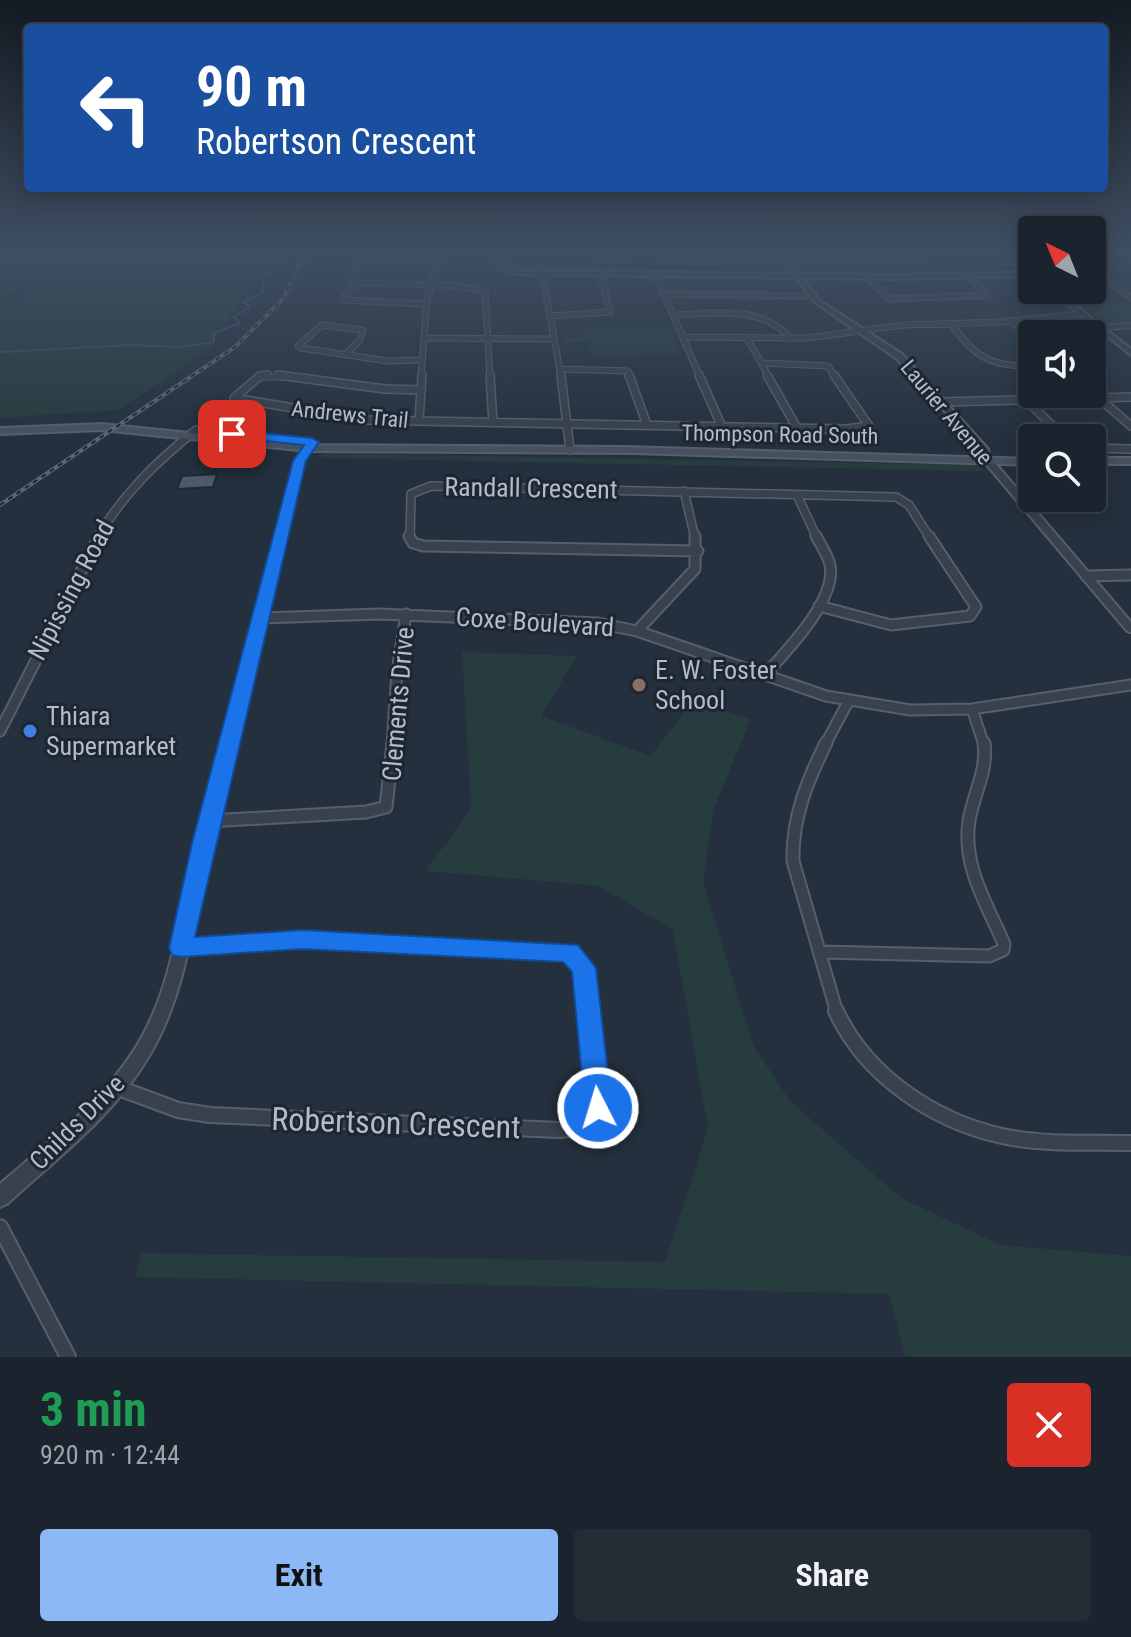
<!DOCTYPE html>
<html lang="en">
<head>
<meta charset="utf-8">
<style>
	:root { --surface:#1b242e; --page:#242c36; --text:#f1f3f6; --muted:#a0a4aa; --line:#39414a; --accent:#8cb8f5 }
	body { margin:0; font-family:"Roboto Condensed",sans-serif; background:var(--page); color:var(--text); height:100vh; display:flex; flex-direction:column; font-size:30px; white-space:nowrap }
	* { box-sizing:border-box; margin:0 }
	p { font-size:26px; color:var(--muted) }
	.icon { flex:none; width:44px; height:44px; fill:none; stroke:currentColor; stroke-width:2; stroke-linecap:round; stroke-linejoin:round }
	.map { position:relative; height:1357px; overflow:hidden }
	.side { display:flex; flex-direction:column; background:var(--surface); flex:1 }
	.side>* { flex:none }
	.banner { position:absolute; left:24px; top:24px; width:1084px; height:168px; border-radius:8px; box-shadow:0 4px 20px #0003,0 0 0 2px var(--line); background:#1a4fa0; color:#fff; overflow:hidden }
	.needle { width:52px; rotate:317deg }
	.buttons { position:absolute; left:1018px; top:216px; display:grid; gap:16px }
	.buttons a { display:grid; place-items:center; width:88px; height:88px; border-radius:8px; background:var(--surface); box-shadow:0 4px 20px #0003,0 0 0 2px var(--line); font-size:40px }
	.pin { position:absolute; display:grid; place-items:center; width:68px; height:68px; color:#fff; margin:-34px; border-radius:16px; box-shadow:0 4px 12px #0006 }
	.me { position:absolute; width:88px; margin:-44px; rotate:355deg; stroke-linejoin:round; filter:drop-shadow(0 0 6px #0008) }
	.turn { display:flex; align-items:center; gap:28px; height:168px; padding:0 40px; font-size:36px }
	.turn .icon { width:104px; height:104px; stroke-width:2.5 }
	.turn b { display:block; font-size:56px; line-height:68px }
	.round { display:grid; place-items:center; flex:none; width:84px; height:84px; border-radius:8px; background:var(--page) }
	.head { display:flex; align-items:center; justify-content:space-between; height:136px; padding:0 40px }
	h1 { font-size:48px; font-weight:700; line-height:60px; color:#1e9e55 }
	.action { display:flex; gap:16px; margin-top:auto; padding:16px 40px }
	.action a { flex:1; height:92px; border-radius:8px; background:var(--accent); color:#111; font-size:32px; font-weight:700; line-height:92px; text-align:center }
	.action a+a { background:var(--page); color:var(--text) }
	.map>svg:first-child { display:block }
	.green { fill:#263c3e }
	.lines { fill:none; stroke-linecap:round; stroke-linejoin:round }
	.stream { stroke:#3a4e65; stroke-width:2 }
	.building { fill:#4e5a68; stroke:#1f2834; stroke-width:2 }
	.minor-far4-casing { stroke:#565f6b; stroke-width:7 }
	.minor-far3-casing { stroke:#565f6b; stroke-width:10 }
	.minor-far2-casing { stroke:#565f6b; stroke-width:13 }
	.minor-far1-casing { stroke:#565f6b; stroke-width:15 }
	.minor-casing { stroke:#565f6b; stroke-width:18 }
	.tertiary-casing { stroke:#565f6b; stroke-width:4 }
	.secondary-casing { stroke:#565f6b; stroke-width:4 }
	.minor-far4 { stroke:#38414d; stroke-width:5 }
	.minor-far3 { stroke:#38414d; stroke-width:7 }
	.minor-far2 { stroke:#38414d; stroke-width:9 }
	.minor-far1 { stroke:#38414d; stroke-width:11 }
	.minor { stroke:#38414d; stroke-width:14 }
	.tertiary { fill:#38414d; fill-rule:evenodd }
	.secondary { fill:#465160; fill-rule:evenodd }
	.rail-casing { stroke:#5a6674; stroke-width:4 }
	.rail { stroke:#1d2632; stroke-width:2; stroke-dasharray:5; stroke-linecap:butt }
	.route { fill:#1a73e8; stroke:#114b97; stroke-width:2 }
	.education-dot { fill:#8d6e63; stroke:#1d2632; stroke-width:3 }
	.shop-dot { fill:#3f7fe0; stroke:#1d2632; stroke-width:3 }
	.labels { text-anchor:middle; stroke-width:6; stroke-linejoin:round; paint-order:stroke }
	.far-street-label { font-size:22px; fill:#b4bcc8; stroke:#1d2632 }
	.street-label { font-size:26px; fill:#b4bcc8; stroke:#1d2632 }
	.poi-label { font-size:26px; fill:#b4bcc8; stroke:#1d2632; text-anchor:start }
	.near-street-label { font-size:32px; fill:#b4bcc8; stroke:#1d2632 }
</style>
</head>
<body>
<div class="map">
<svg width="1131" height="1357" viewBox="0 0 1131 1357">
	<rect width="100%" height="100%" fill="#24303d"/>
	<!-- green -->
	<path class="green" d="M25,251L47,253L57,257L34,285L0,296L3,293L0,292V255Z
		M66,251H271L207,352L118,410L0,418V301H22Z
		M657,251H767L776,265L662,264Z
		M788,251L922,253L927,263L892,268L898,274L813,273L803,269Z
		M1131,301V323L1103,324L1081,306Z
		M584,326H668L680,353L591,356L588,342L564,343L563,337L586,336Z
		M324,453L977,465L985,471L317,458Z
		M462,652L577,656L541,716L651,756L693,700L751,719L714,808L703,881L753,1045L790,1101L901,1198L1001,1245L1131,1256V1357H905L889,1294L135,1277L142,1253L665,1262L708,1128L673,930L599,886L426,871L471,808Z"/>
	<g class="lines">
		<!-- stream -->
		<path class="stream" d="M0,352L130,345L178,347L214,342V333L240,323L233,317L250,307L243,302L263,293V281L259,278L276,271L269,264L283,257L279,251"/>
	</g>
	<!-- building -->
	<path class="building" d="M217,474L213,487L177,489L182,476Z"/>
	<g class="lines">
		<!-- minor-far4 casing -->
		<g class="minor-far4-casing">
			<path id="minor-far4" d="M361,251L353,283L343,300L427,304
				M553,251L626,255L631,251
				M1122,251L1131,257
				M357,265L440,266
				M1092,271L1131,297
				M542,272L561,377
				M655,274L700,377
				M866,277L890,299L987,295L967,275
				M353,283L450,285L485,291L490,377
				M664,294L813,296
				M673,315C714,314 762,304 791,339
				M550,316L610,312L600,273
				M1009,321L1032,335
				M951,323C973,357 992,367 1032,366
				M1099,327L1131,326
				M683,337L808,338L903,325L1001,322L1081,314
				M425,338L554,339
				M747,338L769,377
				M346,354L360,340L363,330L322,325L298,346L301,348L388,361L422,360
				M761,363L828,366L835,377
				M560,369L628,371L630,377
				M259,377H293
				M421,377L427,299L442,251"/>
		</g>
		<!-- minor-far3 casing -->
		<g class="minor-far3-casing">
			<path id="minor-far3" d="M267,375L260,376L234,398L365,420L847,429L869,426L834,375
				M278,375L385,389L421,390
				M490,375L493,423
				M561,375L570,450
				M629,375L647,425
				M699,375L722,427
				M767,375L797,428
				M1099,398L1131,426
				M1025,399L1065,438
				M941,402L1131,397
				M419,421L422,375
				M1092,448L1131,449
				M684,491L695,538
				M797,495L817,538
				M97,538C123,494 157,461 196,430
				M410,538L411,494L431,486L896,497L909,505L930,538"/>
		</g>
		<!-- minor-far2 casing -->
		<g class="minor-far2-casing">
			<path id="minor-far2" d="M409,536L413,543L423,546L698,551
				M1086,576L1131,575
				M819,606L891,625L970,616L976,607L929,536
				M262,618L379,614L598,623L637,631L826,696L910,710L972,709L1131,685
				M637,631L695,569V536
				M766,674C787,650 837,600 830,565C828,555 820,544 816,536
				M972,709L984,745
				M0,731L99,536
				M392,745L397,671L406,614
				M825,745L848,702"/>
		</g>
		<!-- minor-far1 casing -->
		<g class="minor-far1-casing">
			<path id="minor-far1" d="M826,743C807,781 792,818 793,861L837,1013
				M209,821L366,812L386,807L393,743
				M181,948L302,940L569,952L584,968L588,1013
				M821,952L989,956L1003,950L1004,944C987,904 962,866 969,821C973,795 988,771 984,743"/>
		</g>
		<!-- minor casing -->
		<g class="minor-casing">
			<path id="minor" d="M836,1011C866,1076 934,1121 1002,1136C1044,1145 1089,1142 1131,1143
				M116,1087L178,1110L210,1115L559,1130L582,1128L598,1108L588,1011
				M0,1227L68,1357"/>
		</g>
		<!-- tertiary casing -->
		<g class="tertiary-casing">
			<path id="tertiary" d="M495,251H501L503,266L510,270L793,274L776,251H782L800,274L893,275L1024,272L998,251H1005L1032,272V276L893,279L803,278L820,301L902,354L988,449L989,456L1131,622V632L1127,631L981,458V451L896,358L816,303L796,278L509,274L497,267Z
				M1049,290H1056L1131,349V355Z
				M312,439L316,442L304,461C274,588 240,715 210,842C193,915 188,991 149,1056C114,1116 57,1158 7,1204L0,1207V1184C48,1142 102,1102 136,1047C174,986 179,911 196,843C227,715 263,589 296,461L309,440Z"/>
		</g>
		<!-- secondary casing -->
		<g class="secondary-casing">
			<path id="secondary" d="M102,424L308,445L625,447L1032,459V465L634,453L308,451L102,430L0,434V428Z
				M1092,458H1131V464H1092Z"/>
		</g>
		<!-- minor-far4 -->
		<use href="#minor-far4" class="minor-far4"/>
		<!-- minor-far3 -->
		<use href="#minor-far3" class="minor-far3"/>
		<!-- minor-far2 -->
		<use href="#minor-far2" class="minor-far2"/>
		<!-- minor-far1 -->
		<use href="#minor-far1" class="minor-far1"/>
		<!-- minor -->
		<use href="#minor" class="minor"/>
		<!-- tertiary -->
		<use href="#tertiary" class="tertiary"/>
		<!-- secondary -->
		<use href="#secondary" class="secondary"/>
		<!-- rail casing -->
		<g class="rail-casing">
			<path id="rail" d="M0,505L235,347L283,299L306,251"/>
		</g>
		<!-- rail -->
		<use href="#rail" class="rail"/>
	</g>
	<!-- sky -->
	<linearGradient id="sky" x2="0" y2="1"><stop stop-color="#141a22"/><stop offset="0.57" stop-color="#3f4e62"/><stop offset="1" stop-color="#3f4e62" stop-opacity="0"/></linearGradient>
	<rect width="1131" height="441" fill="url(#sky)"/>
	<!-- route -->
	<path class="route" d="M232,430L312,438L319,442L306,461L195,937L302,930L578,945L596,968L612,1108L608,1117L598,1121L589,1117L585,1108L572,972L563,962L302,949L181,957L172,955L169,948L192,843L293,461L304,445L227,437V432Z"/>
	<!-- markers -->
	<circle class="education-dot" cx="639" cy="685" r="8"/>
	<circle class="shop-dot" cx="30" cy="731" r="8"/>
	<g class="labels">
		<!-- far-street labels -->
		<g class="far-street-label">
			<text transform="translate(947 412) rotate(50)" y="8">Laurier Avenue</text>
			<text transform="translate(350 414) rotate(6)" y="8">Andrews Trail</text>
			<text transform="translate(780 434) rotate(1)" y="8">Thompson Road South</text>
		</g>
		<!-- street labels -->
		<g class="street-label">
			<text transform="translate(531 488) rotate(1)" y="9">Randall Crescent</text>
			<text transform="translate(71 590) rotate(-62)" y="9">Nipissing Road</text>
			<text transform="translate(535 622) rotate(4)" y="9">Coxe Boulevard</text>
			<text transform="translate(398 704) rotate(-85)" y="9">Clements Drive</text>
			<text transform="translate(77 1122) rotate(-45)" y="9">Childs Drive</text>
		</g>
		<!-- poi labels -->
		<g class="poi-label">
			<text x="655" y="679">E. W. Foster<tspan x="655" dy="30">School</tspan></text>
			<text x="46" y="725">Thiara<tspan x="46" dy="30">Supermarket</tspan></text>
		</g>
		<!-- near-street labels -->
		<g class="near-street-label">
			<text transform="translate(396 1123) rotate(2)" y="11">Robertson Crescent</text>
		</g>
	</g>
</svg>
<div class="buttons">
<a><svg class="needle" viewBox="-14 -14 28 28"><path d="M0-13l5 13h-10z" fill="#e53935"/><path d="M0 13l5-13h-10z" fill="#a0a4aa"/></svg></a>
<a><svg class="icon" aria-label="sound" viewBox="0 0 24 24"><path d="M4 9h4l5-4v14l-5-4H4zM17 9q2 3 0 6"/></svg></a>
<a><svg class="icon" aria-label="search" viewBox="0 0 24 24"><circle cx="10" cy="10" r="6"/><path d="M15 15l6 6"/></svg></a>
</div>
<div class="pin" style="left:232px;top:434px;background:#d93025"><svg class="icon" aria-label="arrive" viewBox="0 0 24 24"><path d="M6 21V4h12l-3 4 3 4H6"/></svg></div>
<svg class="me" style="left:598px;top:1108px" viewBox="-20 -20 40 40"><circle r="17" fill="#1a73e8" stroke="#fff" stroke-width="3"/><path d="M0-11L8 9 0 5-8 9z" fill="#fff"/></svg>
<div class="banner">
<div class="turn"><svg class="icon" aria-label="left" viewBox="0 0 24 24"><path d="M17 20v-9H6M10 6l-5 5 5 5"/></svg><div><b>90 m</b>Robertson Crescent</div></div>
</div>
</div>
<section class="side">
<div class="head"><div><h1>3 min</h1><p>920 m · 12:44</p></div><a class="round" style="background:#d93025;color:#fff"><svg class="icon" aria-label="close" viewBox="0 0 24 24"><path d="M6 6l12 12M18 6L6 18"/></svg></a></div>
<div class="action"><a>Exit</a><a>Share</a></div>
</section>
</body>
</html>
